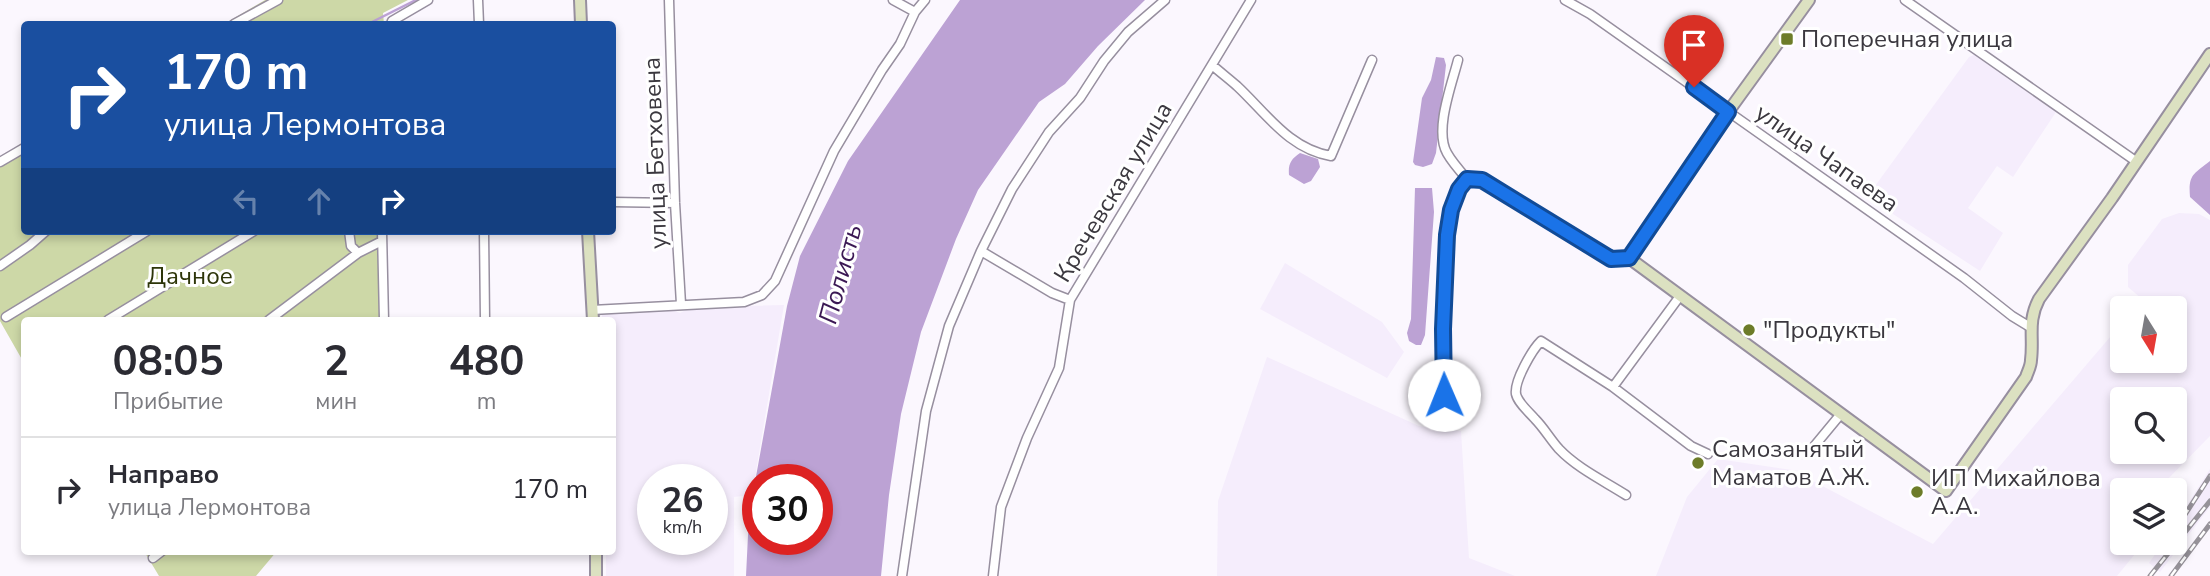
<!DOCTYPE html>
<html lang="ru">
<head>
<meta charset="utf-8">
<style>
	:root { --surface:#fff; --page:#f2f2f3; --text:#2b2b33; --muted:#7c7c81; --line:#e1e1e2 }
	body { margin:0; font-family:"Nunito Sans",sans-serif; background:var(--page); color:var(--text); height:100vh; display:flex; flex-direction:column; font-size:26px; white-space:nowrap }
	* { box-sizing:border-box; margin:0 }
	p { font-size:23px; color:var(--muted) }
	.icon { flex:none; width:38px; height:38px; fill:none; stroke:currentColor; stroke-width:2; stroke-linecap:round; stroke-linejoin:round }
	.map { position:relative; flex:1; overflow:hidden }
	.sheet { position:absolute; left:21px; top:317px; width:595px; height:238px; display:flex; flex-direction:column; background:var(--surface); border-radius:7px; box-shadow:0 4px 10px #0003 }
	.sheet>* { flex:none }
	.hud { position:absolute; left:21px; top:21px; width:595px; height:214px; border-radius:7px; box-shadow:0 4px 10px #0003; background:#1a4fa0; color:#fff; overflow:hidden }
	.needle { width:46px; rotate:169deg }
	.controls { position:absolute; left:2110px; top:296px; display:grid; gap:14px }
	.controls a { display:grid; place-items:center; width:77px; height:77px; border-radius:7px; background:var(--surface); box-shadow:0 4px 10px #0003; font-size:35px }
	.speed { position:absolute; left:637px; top:464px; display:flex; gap:14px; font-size:35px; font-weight:700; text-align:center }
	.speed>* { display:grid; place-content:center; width:91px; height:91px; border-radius:50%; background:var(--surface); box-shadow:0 4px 10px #0003; line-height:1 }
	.speed small { font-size:18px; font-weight:400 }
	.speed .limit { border:10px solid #d22; background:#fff; color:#111 }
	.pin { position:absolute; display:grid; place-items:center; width:60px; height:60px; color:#fff; margin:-72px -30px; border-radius:50% 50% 50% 0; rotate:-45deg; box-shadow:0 0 7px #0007 }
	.pin .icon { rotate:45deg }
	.me { position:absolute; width:77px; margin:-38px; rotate:359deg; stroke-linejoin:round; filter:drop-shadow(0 0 5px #0008) }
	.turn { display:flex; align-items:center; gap:24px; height:147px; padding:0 28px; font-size:32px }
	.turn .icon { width:91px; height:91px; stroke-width:2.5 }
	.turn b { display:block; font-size:49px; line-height:60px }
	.lanes { display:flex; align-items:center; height:66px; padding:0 28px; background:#0003; justify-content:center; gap:35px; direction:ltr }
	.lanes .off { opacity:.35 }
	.eta { display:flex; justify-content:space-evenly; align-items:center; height:119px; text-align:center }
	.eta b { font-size:42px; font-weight:700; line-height:49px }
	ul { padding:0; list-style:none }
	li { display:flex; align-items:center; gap:21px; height:105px; padding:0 28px; border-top:2px solid var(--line) }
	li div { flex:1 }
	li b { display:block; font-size:26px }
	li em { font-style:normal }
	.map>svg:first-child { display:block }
	.built { fill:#f5edfc; fill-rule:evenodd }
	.green { fill:#cdd8a7 }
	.water { fill:#bca2d4; fill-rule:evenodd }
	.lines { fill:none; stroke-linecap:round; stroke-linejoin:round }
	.stream { stroke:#bca2d4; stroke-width:2.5 }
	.street-casing { stroke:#978f9f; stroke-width:11 }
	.secondary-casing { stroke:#978f9f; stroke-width:14 }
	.street { stroke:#fff; stroke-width:8 }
	.secondary { stroke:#dce1c1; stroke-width:10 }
	.rail-casing { stroke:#969299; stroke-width:5 }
	.rail { stroke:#fff; stroke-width:2.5; stroke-dasharray:8; stroke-linecap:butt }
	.route-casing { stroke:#114b97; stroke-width:18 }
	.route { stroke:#1a73e8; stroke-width:12 }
	.poi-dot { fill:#6d7c29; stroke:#fff; stroke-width:2.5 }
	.labels { text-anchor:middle; stroke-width:6; stroke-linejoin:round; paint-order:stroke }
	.poi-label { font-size:24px; fill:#3b383f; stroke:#fff; text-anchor:start }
	.street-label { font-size:24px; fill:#3b383f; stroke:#fff }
	.park-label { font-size:24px; fill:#2d3509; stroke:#fff }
	.water-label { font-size:26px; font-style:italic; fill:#3b1854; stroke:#fff }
</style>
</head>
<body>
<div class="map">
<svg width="2210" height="576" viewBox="0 0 2210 576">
	<rect width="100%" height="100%" fill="#fbf7fe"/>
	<!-- built -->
	<path class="built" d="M1974,55L2056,112L2013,177L1997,166L1968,208L2003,233L1980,271L1867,197L1969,57Z
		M2179,213L2199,214L2210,220V436L2162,485L2153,490H2123V542L2144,543L2117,576H1656L1687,497L1718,459L1792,470L1933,544L2123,322V360H2175V308H2135L2142,299L2128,287V265L2162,219ZM2175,399V452H2123V399Z
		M1285,263L1382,322L1404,352L1387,378L1260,309Z
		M784,305L752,495L734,497V576H606V551H612V320H602V314L670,309L680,313L692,307ZM653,480H712V539H653Z
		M1267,357L1419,426L1461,431L1469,558L1515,576H1217L1218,501Z
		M2210,469V507L2160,572L2149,563L2163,543L2175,542V524Z"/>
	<!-- green -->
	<path class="green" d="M265,0H408L383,13L384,24H224Z
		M24,144V231H378L380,320H24V363L0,321V159Z
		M144,551H277L256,576H159Z"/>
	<!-- water -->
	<path class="water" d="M960,0H1145L1098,46L1065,84L1039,102L978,190L956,239L921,332L901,414L889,495L881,576H746L749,515L787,306L800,256L848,161ZM758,480H817V539H758Z
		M1436,57L1444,58L1446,65L1436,153L1432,164L1423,167L1415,165L1413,162L1422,98L1431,80Z
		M1300,153L1318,159L1320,167L1311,181L1304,184L1289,175C1288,164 1291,159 1300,153Z
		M2210,161V215L2190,197C2188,174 2194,174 2210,161Z
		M1415,188H1432L1434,212L1425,335L1421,345H1416L1409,341L1407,333L1411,319Z"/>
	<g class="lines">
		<!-- stream -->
		<path class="stream" d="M368,24L416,0"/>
		<!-- street casing -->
		<g class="street-casing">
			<path id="street" d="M478,0L479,24
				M669,0L675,203L681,304
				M893,0L915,12
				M1565,0L1590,14L1964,278L2012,316L2030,327
				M1905,0L2137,162
				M234,24L278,0
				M391,24L392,21L428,0
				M1458,60C1452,84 1434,130 1447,153C1452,162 1460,171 1467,179
				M1212,65C1220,72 1229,79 1237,86C1266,113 1289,149 1331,156L1372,60
				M0,162L24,148
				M1467,179L1482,180L1611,259L1629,258
				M612,202L675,203
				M349,231L351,246L358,253
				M382,231L384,320
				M484,231L485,320
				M981,251L1052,293L1070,300
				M0,266L30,245L46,231
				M592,310L744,302L762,295L775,281L834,151L882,70L900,44L915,12L925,0
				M6,317L147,231
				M108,320L254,231
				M269,320L358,253L382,241
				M1613,387L1680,296
				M1444,395L1443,329L1447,235L1451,210L1459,189L1467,179
				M1811,450L1840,415
				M1626,495C1604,481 1577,468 1559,449C1550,439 1544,428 1535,419C1529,412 1518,403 1516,394C1514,381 1532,350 1541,341L1613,387L1691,446L1708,454
				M153,558L162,551
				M902,576L926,411L949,326L981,251L1012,189L1049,132L1080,98L1104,61L1128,32L1165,0
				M993,576L1001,507L1027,438L1059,368L1070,300L1251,0"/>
		</g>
		<!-- secondary casing -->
		<g class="secondary-casing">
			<path id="secondary" d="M580,0L581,24
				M1809,0L1728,112L1629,258L1946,491L2026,377C2028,371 2031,366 2031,360C2034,337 2027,322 2039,299L2112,198L2210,54
				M588,231L593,320
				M596,551V576"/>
		</g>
		<!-- street -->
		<use href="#street" class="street"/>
		<!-- secondary -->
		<use href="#secondary" class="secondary"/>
		<!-- rail casing -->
		<g class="rail-casing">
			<path id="rail" d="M2175,530L2210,476
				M2150,576L2210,501
				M2171,576L2210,524"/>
		</g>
		<!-- rail -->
		<use href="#rail" class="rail"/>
	</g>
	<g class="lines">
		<!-- route casing -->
		<g class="route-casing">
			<path id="route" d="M1444,395L1443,329L1447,235L1451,210L1459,189L1467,179L1482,180L1611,259L1629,258L1728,112L1694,87"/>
		</g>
		<!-- route -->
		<use href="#route" class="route"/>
	</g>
	<!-- markers -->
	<g class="poi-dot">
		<rect x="1780" y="32" width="14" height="14" rx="3.5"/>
		<circle cx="1749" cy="330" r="7"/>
		<circle cx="1698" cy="463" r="7"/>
		<circle cx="1917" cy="492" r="7"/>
	</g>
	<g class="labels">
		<!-- poi labels -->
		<g class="poi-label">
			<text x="1801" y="47">Поперечная улица</text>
			<text x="1763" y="338">"Продукты"</text>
			<text x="1712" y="457">Самозанятый<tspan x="1712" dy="28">Маматов А.Ж.</tspan></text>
			<text x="1931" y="486">ИП Михайлова<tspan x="1931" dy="28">А.А.</tspan></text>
		</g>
		<!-- street labels -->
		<g class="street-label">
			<text transform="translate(655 153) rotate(-92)" y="8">улица Бетховена</text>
			<text transform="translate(1827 158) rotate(35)" y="8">улица Чапаева</text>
			<text transform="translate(1113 192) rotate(-59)" y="8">Кречевская улица</text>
		</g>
		<!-- park labels -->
		<g class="park-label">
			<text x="190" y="284">Дачное</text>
		</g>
		<!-- water labels -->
		<g class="water-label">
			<text transform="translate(840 274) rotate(-75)" y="9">Полисть</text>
		</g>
	</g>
</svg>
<div class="controls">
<a><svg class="needle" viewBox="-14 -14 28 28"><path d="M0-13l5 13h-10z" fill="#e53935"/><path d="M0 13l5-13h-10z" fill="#7c7c81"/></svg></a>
<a><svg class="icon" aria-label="search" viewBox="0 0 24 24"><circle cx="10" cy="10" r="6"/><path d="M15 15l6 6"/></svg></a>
<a><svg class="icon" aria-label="layers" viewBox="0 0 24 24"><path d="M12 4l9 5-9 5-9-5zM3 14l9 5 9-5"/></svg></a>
</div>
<div class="speed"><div>26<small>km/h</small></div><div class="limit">30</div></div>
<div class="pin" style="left:1694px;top:87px;background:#d93025"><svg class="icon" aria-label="arrive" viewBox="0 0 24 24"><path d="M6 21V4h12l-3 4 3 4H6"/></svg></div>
<svg class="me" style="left:1444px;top:395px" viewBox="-20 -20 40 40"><circle r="19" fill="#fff"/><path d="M0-13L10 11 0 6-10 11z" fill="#1a73e8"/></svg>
<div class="hud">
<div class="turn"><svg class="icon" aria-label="right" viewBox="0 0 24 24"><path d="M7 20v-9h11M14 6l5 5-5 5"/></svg><div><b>170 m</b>улица Лермонтова</div></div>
<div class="lanes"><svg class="icon off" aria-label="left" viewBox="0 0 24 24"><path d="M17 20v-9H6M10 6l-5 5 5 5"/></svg><svg class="icon off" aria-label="ahead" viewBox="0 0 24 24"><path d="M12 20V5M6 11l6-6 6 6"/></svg><svg class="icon" aria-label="right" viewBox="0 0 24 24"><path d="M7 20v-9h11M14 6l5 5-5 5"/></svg></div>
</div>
<section class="sheet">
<div class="eta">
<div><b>08:05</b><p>Прибытие</p></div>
<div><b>2</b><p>мин</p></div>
<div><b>480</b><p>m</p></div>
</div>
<ul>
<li><svg class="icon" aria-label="right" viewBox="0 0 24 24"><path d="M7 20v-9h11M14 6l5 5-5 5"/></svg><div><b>Направо</b><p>улица Лермонтова</p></div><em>170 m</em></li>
</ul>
</section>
</div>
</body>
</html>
